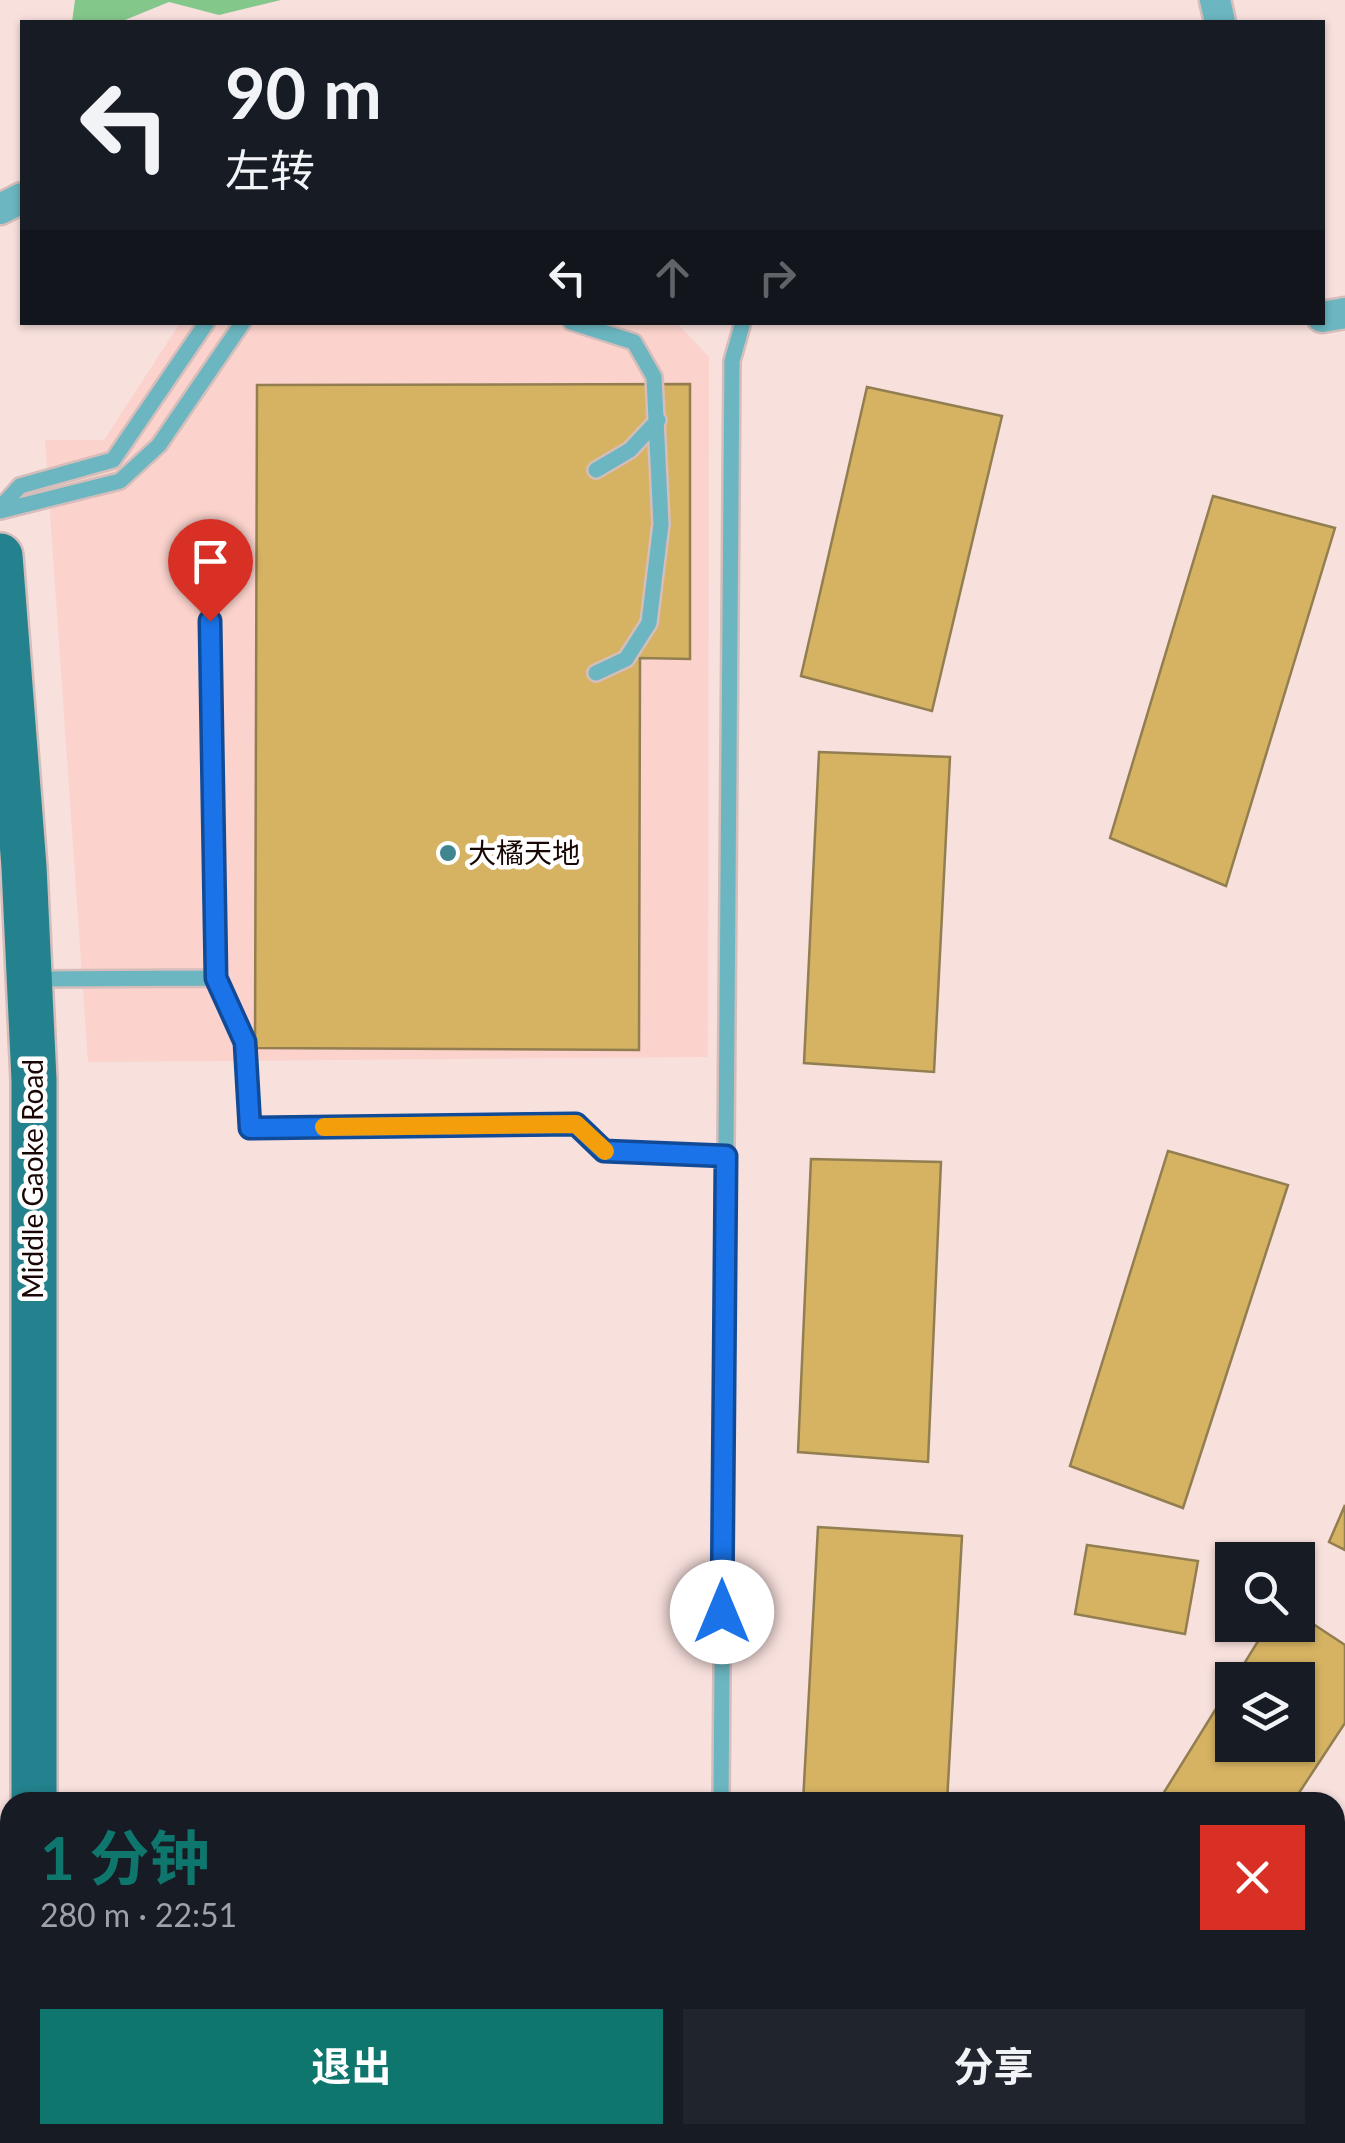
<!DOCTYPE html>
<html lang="zh">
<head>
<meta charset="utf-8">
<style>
	:root { --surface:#171b24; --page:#20242c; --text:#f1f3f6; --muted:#9ea1a6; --accent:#0f766e }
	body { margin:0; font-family:Lato,"Noto Sans SC",sans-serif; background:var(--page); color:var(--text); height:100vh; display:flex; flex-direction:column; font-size:38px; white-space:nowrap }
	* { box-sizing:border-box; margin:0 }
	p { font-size:32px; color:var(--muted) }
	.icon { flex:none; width:55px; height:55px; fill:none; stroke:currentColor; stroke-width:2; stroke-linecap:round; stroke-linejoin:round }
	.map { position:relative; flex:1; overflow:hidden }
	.side { position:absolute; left:0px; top:1792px; width:1345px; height:352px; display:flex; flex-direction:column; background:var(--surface); border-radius:30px 30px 0 0; box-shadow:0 2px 8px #0004 }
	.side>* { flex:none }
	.hud { position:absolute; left:20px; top:20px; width:1305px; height:305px; border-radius:0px; box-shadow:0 2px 8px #0004; background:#171b24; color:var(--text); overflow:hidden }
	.fabs { position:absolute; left:1215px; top:1542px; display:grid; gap:20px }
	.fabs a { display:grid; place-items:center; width:100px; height:100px; border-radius:0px; background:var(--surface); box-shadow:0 2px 8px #0004; font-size:50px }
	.pin { position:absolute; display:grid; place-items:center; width:85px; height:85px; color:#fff; margin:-102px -42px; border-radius:50% 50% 50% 0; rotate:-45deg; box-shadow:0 0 10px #0007 }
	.pin .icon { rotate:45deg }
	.me { position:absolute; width:110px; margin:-55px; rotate:0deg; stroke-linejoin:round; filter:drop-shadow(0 0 8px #0008) }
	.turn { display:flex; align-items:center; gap:35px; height:210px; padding:0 40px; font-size:45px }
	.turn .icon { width:130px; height:130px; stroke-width:2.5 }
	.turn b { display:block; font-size:70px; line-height:85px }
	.lanes { display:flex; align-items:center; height:95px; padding:0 40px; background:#0003; justify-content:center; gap:50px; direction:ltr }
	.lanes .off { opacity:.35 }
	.round { display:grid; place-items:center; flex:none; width:105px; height:105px; border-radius:0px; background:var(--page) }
	.overview { display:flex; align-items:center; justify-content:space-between; height:170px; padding:0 40px }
	h1 { font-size:60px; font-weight:700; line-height:75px; color:var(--accent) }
	.cta { display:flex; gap:20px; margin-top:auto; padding:20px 40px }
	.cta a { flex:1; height:115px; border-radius:0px; background:var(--accent); color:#fff; font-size:40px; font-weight:700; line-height:115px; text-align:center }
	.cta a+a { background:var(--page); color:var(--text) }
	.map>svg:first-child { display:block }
	.built { fill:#fbd2cc }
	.water { fill:#84c78b }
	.building { fill:#d6b362; stroke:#927e50; stroke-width:2.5 }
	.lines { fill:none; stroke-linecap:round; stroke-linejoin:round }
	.service-casing { stroke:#d4bdba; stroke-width:20 }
	.minor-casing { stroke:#d4bdba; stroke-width:35 }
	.primary-casing { stroke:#d4bdba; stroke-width:50 }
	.service { stroke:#6bb6c0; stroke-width:15 }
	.minor { stroke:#6bb6c0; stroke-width:30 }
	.primary { stroke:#23828d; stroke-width:45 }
	.route-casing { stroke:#114b97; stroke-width:25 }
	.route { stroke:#1a73e8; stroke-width:18 }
	.slow { stroke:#f59e0b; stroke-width:18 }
	.poi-dot { fill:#3f868f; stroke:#fff; stroke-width:4 }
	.labels { text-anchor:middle; stroke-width:9; stroke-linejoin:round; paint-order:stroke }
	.poi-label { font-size:28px; fill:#190705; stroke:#fff; text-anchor:start }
	.street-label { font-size:28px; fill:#190705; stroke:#fff }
</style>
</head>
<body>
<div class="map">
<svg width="1345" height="2143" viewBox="0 0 1345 2143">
	<rect width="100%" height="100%" fill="#f8e0dd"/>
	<!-- built -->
	<path class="built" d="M180,323H677L709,357L708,1057L88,1062L45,440H104Z"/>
	<!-- water -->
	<path class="water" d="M75,0H281L219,15L169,2L120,22H72Z"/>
	<!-- building -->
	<path class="building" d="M690,384V659L640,658L639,1050L255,1048L257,385Z
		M867,387L1002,416L932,711L801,676Z
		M1213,496L1335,528L1226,886L1110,838Z
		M819,752L950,757L934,1072L804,1063Z
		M1168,1151L1288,1185L1183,1508L1070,1466Z
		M811,1159L941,1162L928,1462L798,1452Z
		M1345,1505V1550L1329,1542Z
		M818,1527L962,1536L947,1802H803Z
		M1087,1545L1198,1561L1185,1634L1075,1614Z
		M1298,1614L1345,1645V1723L1293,1802H1158L1232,1683V1745H1298V1680H1234L1268,1625H1298Z
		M1335,1985L1345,1988V2127L1335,2124Z
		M800,2135H935V2143H799Z
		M1047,2135H1153L1150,2143H1072Z"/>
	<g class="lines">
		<!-- service casing -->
		<g class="service-casing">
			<path id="service" d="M571,322L634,342L654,377L661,524L649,623L626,659L596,673
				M596,470L630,450L658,420
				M0,508L20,486L113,460L207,322
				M0,511L120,481L159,445L243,322
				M209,582L215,978L245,1042L250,1128L576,1124L604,1151L726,1156
				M33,979L215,978
				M721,1802L732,361L743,322
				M718,2143V2135"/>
		</g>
		<!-- minor casing -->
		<g class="minor-casing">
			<path id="minor" d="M1215,0L1220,22
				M0,209L22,198
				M1322,317L1345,313"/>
		</g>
		<!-- primary casing -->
		<g class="primary-casing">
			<path id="primary" d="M0,556L24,867L34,1080V1802
				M31,2143V2135"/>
		</g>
		<!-- service -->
		<use href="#service" class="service"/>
		<!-- minor -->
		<use href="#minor" class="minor"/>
		<!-- primary -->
		<use href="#primary" class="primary"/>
	</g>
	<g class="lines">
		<!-- route casing -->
		<g class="route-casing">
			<path id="route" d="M210,621L216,978L245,1042L250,1128L576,1124L604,1151L726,1156L722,1612"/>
		</g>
		<!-- route -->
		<use href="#route" class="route"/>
		<!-- slow -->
		<path class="slow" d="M324,1127L576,1124L605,1151"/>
	</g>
	<!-- markers -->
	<circle class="poi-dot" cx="448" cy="853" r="10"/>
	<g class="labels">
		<!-- poi labels -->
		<g class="poi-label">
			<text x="468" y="863">大橘天地</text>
		</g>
		<!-- street labels -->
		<g class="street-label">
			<text transform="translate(33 1179) rotate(-90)" y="10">Middle Gaoke Road</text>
		</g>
	</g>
</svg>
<div class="fabs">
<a><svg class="icon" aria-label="search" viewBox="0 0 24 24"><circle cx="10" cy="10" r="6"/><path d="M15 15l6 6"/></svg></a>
<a><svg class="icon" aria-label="layers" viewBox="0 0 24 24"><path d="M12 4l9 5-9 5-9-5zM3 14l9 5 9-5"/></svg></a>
</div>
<div class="pin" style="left:210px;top:621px;background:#d93025"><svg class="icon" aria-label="arrive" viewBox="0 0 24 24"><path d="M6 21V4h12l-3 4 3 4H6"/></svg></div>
<svg class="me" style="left:722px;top:1612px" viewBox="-20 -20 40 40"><circle r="19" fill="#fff"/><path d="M0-13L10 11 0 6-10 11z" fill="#1a73e8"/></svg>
<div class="hud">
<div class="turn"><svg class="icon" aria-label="left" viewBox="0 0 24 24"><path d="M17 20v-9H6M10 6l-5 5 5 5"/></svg><div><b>90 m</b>左转</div></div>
<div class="lanes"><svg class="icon" aria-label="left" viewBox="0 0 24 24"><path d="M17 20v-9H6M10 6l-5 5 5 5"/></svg><svg class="icon off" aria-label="ahead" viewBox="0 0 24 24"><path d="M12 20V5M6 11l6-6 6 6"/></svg><svg class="icon off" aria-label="right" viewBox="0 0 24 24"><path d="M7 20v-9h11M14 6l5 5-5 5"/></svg></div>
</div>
<section class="side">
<div class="overview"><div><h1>1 分钟</h1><p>280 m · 22:51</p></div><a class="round" style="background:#d93025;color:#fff"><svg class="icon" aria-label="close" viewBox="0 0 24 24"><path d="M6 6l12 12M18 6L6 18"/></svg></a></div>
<div class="cta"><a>退出</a><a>分享</a></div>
</section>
</div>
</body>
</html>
